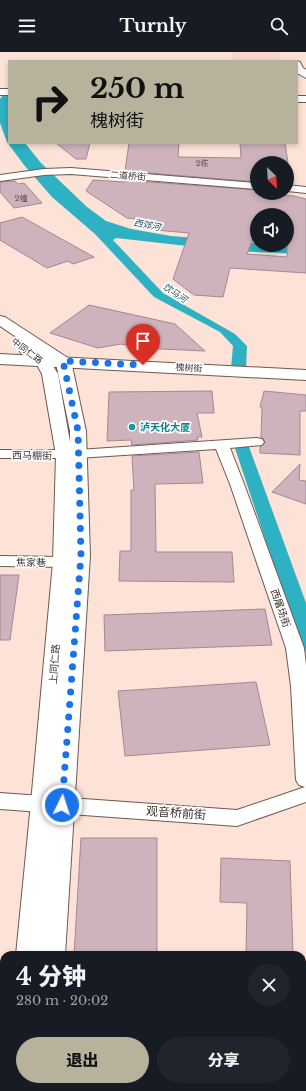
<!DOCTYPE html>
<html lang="zh">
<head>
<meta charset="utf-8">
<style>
	:root { --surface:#171b24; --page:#20242c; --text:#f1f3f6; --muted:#9ea1a6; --accent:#b6b29c }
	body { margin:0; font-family:"Libre Baskerville","Noto Sans SC",serif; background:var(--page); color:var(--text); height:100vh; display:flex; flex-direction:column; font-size:15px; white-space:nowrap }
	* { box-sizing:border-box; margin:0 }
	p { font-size:13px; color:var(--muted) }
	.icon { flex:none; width:22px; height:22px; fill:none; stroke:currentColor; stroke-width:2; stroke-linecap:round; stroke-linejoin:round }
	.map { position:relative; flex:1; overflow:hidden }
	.sheet { position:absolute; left:0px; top:899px; width:306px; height:140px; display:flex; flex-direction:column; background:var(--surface); border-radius:12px 12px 0 0; box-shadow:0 2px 6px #0003 }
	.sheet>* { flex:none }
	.banner { position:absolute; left:8px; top:8px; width:290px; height:84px; border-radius:0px; box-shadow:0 2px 6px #0003; background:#b6b29c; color:#111; overflow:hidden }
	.needle { width:26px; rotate:155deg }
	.tools { position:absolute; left:250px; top:104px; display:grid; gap:8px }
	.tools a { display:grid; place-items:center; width:44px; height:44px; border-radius:50%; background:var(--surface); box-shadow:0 2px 6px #0003; font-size:20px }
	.pin { position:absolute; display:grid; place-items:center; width:34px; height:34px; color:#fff; margin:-41px -17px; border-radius:50% 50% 50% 0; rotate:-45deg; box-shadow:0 0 4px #0007 }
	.pin .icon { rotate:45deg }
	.me { position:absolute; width:44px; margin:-22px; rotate:4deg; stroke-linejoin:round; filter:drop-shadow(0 0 3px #0008) }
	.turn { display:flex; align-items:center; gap:14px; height:84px; padding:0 16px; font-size:18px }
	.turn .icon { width:52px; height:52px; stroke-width:2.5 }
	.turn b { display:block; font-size:28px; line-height:34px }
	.round { display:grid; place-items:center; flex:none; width:42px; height:42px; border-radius:21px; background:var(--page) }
	.summary { display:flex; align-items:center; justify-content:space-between; height:68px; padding:0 16px }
	h1 { font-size:24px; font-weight:800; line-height:30px }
	.cta { display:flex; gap:8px; margin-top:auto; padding:8px 16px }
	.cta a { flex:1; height:46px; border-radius:24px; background:var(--accent); color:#111; font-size:16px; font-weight:800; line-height:46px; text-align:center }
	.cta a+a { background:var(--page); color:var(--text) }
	header { display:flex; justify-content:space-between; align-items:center; height:52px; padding:0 16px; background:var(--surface); font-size:18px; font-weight:800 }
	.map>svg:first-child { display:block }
	.built { fill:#f9d6c8 }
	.water { fill:#2eb1c2 }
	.building { fill:#ceb3bd; stroke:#a28892; fill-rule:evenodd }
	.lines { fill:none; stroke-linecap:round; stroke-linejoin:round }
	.minor-casing { stroke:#6f594f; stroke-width:2 }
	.tertiary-casing { stroke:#6f594f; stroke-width:2 }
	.primary-casing { stroke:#6f594f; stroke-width:2 }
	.minor { fill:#fff; fill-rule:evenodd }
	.tertiary { fill:#fff; fill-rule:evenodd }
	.primary { fill:#fff; fill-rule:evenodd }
	.route { stroke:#1a73e8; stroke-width:7; stroke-dasharray:0 12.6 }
	.culture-dot { fill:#0f9aa8; stroke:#fff; stroke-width:1.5 }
	.labels { text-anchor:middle; stroke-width:3.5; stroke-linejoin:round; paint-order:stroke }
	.number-label { font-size:8px; fill:#605251 }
	.far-street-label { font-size:9px; fill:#3b312d; stroke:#fff }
	.far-water-label { font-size:9px; font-style:italic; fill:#1a4f56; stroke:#fff }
	.culture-label { font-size:10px; font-weight:bold; fill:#0d838f; stroke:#fff; text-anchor:start }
	.street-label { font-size:10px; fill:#3b312d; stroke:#fff }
	.near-street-label { font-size:12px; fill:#3b312d; stroke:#fff }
</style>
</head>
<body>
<header><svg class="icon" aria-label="menu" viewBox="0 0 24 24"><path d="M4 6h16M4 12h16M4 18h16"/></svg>Turnly<svg class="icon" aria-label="search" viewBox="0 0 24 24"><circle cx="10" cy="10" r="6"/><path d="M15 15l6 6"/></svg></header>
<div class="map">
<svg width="306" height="1039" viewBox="0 0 306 1039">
	<rect width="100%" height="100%" fill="#fde2d7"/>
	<!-- built -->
	<path class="built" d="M232,0H279L280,9H232Z"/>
	<!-- water -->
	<path class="water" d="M9,35V91H25L41,111L87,155L106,169L131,177L171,184L257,191V193L293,194L306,202L232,199L116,186L113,188L163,241L235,282L247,294L246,317L231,316L233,294L220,280L154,245L95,182L52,145L24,113L7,90L0,71V47Z
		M248,392L306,551V601L273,511L234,393Z"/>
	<!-- building -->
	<path class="building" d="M56,91H90L86,107H76Z
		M129,91H179L178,105L241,106L240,91H285L288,111H257V130L125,119Z
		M93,128L123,130V128L257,138V142L294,144L306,147V221L230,216L223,245L194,243L173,227L189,181L156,178L160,170L127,166L86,139ZM257,163H287V205L247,202L257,177Z
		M15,129L18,132L24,131L42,151L14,156L0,140V130Z
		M22,165L94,205L73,212L68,209L47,216L0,188V171Z
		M89,253L175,272L205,299L141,296L121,292L98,296L50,281Z
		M212,339L214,361H197L202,385H197L198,388L132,393L131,388L107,389L109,340Z
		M264,339L306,343V359H300V403L260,401V395L265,391L263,386L261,385L262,355H260Z
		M199,400L203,431L155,432L156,500H232L234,530L119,529L120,499H131V438H134L132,404Z
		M300,412L299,428L306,429V452L272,440Z
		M0,523H19L10,588H0Z
		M265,557L272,593L105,599L104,563Z
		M256,630L270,693L125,704L118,639Z
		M81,786H157V903H74Z
		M221,806L290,809L293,903H246L247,851L220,850Z"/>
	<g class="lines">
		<!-- minor casing -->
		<g class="minor-casing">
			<path id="minor" d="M71,116L257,131V137L71,122L44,123L0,129V123L44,117Z
				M287,133L306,135V141L287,139Z
				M257,386L262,387L264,390L262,393L230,396L244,432L304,596L306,613V750L237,774L0,757V741L237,758L305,735L299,733L296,728L291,634L286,596L230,432L216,397L78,406H0V398H78Z
				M0,504L62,505L68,507L70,510L68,513L62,515L0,514Z"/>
		</g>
		<!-- tertiary casing -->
		<g class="tertiary-casing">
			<path id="tertiary" d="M297,9L300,10L303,16L306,18V26L297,21Z
				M0,37H9V43H0Z
				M297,44H306V50H297Z
				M0,264L5,265L68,306L71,309L86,379L90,503L65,903H16L31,751L53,510L56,403L42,322L36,311L21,301L19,298L21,295L26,294L31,295L0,274ZM48,306L56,311L70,379V390L58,322Z
				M4,1030V1035H57L56,1039H1Z"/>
		</g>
		<!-- primary casing -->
		<g class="primary-casing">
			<path id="primary" d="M0,302L306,318V328L0,312Z"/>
		</g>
		<!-- minor -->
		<use href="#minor" class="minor"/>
		<!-- tertiary -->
		<use href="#tertiary" class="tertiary"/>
		<!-- primary -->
		<use href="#primary" class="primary"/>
	</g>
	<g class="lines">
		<!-- route -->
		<path class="route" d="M62,753L81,503L78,379L63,309L143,313"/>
	</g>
	<!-- markers -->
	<circle class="culture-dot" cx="132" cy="375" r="4"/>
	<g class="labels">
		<!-- number labels -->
		<g class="number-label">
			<text x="202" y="114">2栋</text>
			<text x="21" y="149">2幢</text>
		</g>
		<!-- far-street labels -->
		<g class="far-street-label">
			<text transform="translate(128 124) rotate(4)" y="3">二道桥街</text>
			<text transform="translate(27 299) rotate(37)" y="3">中同仁路</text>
			<text transform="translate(189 316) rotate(3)" y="3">槐树街</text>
		</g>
		<!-- far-water labels -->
		<g class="far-water-label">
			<text transform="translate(147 173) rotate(12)" y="3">西郊河</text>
			<text transform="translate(175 241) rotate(34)" y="3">饮马河</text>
		</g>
		<!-- culture labels -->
		<g class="culture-label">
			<text x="140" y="379">泸天化大厦</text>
		</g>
		<!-- street labels -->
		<g class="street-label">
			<text transform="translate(32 403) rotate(1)" y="4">西马棚街</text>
			<text transform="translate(31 510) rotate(1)" y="4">焦家巷</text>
			<text transform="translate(281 556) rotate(71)" y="4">西屠场街</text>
			<text transform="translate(54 612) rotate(-86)" y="4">上同仁路</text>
		</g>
		<!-- near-street labels -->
		<g class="near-street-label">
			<text transform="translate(176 761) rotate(4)" y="4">观音桥前街</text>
		</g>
	</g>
</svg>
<div class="tools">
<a><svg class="needle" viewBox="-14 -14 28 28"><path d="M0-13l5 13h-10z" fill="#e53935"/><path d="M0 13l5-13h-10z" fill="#9ea1a6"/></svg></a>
<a><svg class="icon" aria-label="sound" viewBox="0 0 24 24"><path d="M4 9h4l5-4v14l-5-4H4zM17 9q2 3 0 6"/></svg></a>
</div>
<div class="pin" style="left:143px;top:313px;background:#d93025"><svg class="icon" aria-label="arrive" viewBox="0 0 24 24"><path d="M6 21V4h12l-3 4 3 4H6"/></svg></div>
<svg class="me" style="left:62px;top:753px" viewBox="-20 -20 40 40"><circle r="17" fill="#1a73e8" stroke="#fff" stroke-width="3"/><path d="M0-11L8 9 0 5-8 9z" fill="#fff"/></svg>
<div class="banner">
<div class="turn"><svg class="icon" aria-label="right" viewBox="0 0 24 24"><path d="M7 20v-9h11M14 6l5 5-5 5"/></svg><div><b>250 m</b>槐树街</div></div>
</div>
<section class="sheet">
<div class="summary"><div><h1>4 分钟</h1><p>280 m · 20:02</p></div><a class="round"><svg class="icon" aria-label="close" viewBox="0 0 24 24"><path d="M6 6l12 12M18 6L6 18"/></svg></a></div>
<div class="cta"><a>退出</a><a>分享</a></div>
</section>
</div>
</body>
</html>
